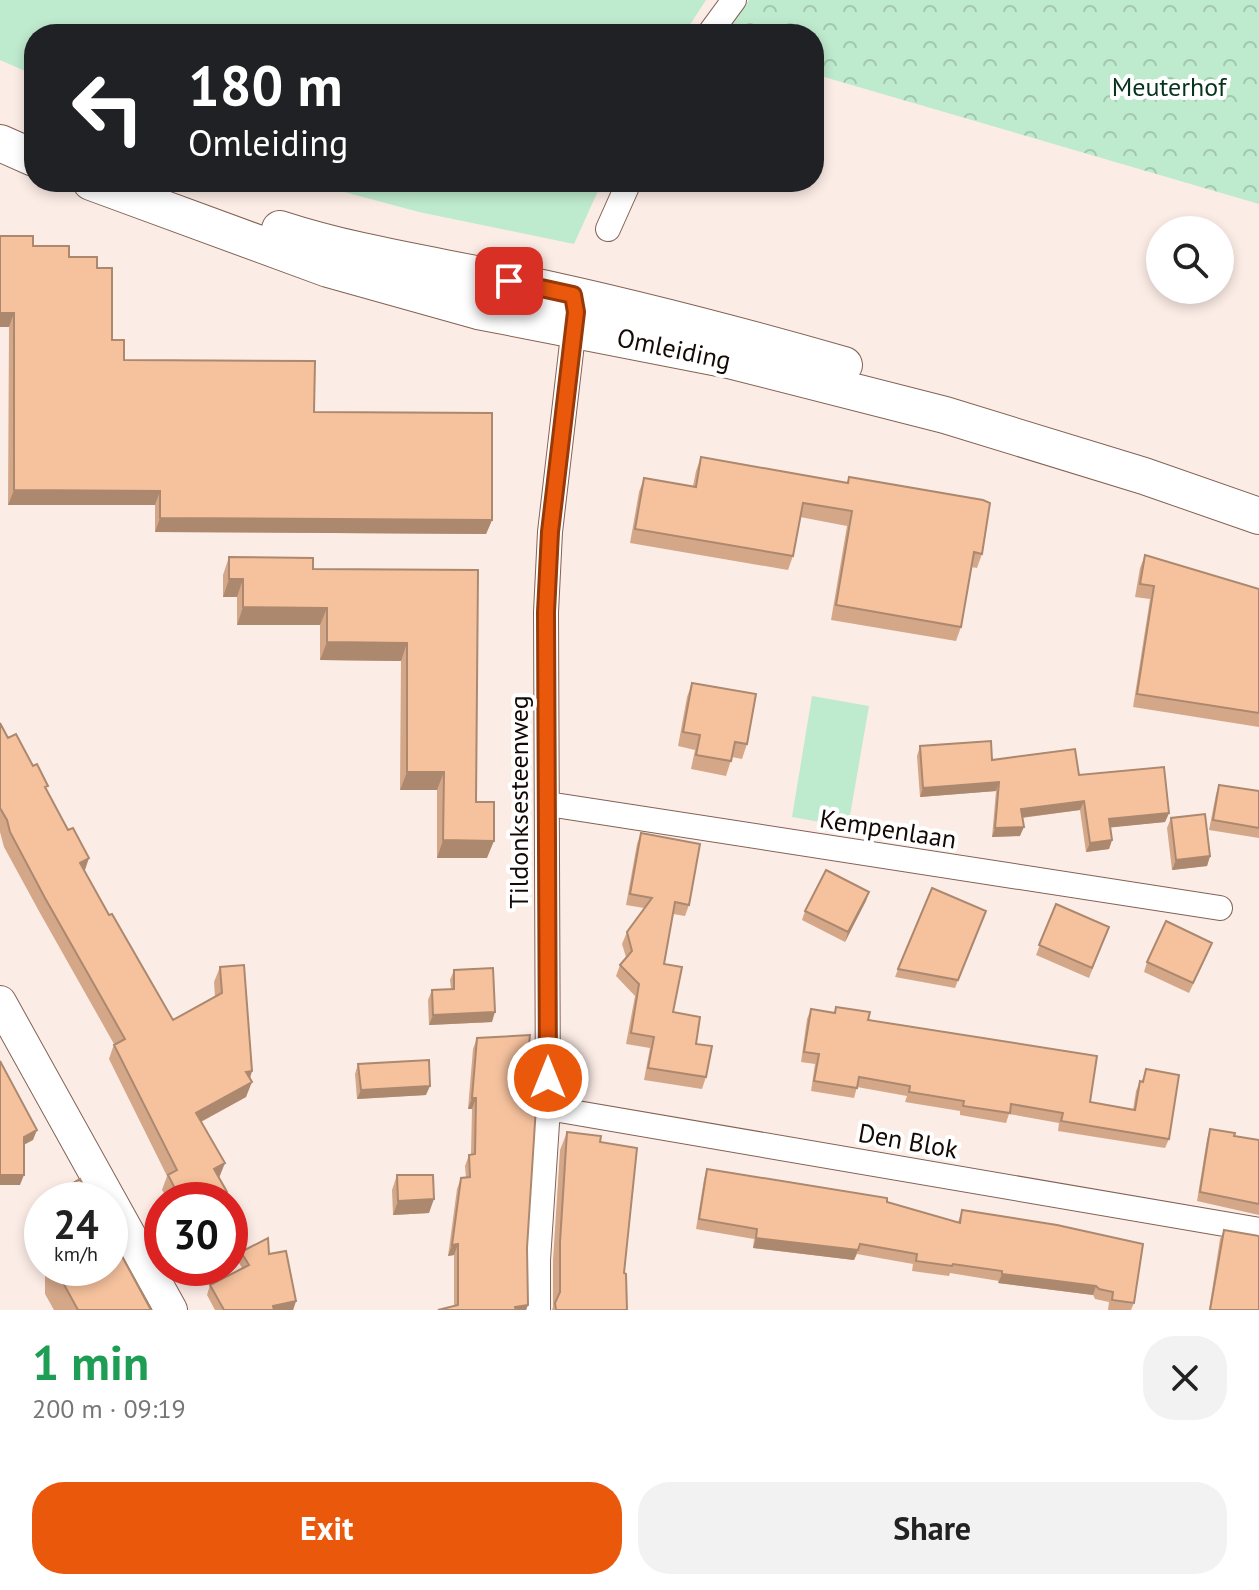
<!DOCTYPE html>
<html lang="en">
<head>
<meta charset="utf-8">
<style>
	:root { --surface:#fff; --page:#f2f2f2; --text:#222; --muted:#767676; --accent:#ea580c }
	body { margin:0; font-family:"PT Sans",sans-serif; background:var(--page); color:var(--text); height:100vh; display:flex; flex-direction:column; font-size:30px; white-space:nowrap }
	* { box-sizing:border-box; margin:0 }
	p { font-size:26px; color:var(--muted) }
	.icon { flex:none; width:44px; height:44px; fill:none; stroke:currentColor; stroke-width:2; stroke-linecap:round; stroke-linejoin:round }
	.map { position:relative; height:1310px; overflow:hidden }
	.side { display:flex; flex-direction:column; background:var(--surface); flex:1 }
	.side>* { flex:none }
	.banner { position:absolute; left:24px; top:24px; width:800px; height:168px; border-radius:32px; box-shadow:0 4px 12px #0003; background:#202124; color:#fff; overflow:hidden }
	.fabs { position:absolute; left:1146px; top:216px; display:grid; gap:16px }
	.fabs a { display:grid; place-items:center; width:88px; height:88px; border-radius:50%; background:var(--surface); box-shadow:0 4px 12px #0003; font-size:40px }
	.speed { position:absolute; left:24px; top:1182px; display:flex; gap:16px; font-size:40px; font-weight:700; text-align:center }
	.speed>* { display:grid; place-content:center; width:104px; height:104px; border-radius:50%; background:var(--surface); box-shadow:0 4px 12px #0003; line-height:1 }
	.speed small { font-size:20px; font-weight:400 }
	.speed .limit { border:12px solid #d22; background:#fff; color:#111 }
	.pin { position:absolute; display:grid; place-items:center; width:68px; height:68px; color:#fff; margin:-34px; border-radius:16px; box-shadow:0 4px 12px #0006 }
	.me { position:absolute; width:88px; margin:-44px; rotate:0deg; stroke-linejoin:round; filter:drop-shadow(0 0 6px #0008) }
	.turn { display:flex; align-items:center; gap:28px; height:168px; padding:0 32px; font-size:36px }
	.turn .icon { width:104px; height:104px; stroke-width:2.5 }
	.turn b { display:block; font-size:56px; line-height:68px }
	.round { display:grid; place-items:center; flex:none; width:84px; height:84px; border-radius:32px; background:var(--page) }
	.headline { display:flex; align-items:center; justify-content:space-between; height:136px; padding:0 32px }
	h1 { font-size:48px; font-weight:700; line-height:60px; color:#1e9e55 }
	.cta { display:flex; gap:16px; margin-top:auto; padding:16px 32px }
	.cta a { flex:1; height:92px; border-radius:32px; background:var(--accent); color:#fff; font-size:32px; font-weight:700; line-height:92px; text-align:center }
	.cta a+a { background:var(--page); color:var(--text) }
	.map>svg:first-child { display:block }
	.grass { fill:#beeacd }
	.park { fill:url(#park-crowns) }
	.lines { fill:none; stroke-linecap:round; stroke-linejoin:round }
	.street-casing { stroke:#836254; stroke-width:26 }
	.secondary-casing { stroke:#836254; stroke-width:34 }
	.primary-casing { stroke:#836254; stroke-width:38 }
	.street { stroke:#fff; stroke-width:24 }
	.secondary { stroke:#fff; stroke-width:32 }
	.primary { stroke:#fff; stroke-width:36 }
	.wall { fill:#d4a788 }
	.shaded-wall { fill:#ac886f }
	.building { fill:#f6c29e; stroke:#ac886f; stroke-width:2 }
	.route-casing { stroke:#983908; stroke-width:20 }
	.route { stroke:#ea580c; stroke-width:14 }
	.labels { text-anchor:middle; stroke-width:8; stroke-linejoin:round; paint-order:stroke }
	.park-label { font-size:26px; fill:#05331c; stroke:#fff }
	.street-label { font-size:26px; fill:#150905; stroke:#fff }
</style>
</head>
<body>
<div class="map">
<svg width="1259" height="1310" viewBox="0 0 1259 1310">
	<defs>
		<pattern id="park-crowns" width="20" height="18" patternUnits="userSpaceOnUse" patternTransform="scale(2)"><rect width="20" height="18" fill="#beeacd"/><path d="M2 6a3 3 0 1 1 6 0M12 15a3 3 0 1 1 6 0" fill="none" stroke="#a2c7af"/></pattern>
	</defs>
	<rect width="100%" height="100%" fill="#fcece6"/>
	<!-- grass -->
	<path class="grass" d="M0,0H706L684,34H34V75L0,60Z
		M307,182H602L574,244L419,212Z
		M812,696L869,706L848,827L792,817Z"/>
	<!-- park -->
	<path class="park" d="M749,0H1259V204L814,74V34H723Z"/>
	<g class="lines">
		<!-- street casing -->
		<g class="street-casing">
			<path id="street" d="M709,34L734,0
				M608,229L629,182
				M548,804L1220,908
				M548,1108L1259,1230
				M538,1310V1260L548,1108L546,612L550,532L575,318"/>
		</g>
		<!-- secondary casing -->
		<g class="secondary-casing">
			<path id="secondary" d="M0,1002L110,1200
				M110,1200L171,1310"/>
		</g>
		<!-- primary casing -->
		<g class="primary-casing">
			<path id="primary" d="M0,143L34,158
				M91,182L328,269L478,311L729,360L945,415L1144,476L1259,516
				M280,229C360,255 443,266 524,284C632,307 739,335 844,365"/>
		</g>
		<!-- street -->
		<use href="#street" class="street"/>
		<!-- secondary -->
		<use href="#secondary" class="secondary"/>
		<!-- primary -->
		<use href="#primary" class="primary"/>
	</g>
	<!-- wall -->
	<path class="wall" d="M0,236L69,257L97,268L112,340L124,360L314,412L492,520L486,534L155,532V505H8L9,327H0Z
		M701,457L847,483L849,477L982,554L977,568L971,567L961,627L956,641L831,620L847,526L800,517L793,556L788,570L630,543L639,492L644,478L693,486L696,471Z
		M1145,555L1259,589V727L1133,707L1150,599L1135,597L1140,568Z
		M229,557L313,569L478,570L476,802L487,858H437V790H400L401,661L320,660V625H237V597H223V575Z
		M692,683L747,744L742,759L732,757L726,776L691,769L695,750L678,746L687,697Z
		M0,723L8,738L47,791L84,871L109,915L173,1020L215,997L214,982L220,967L252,1071L246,1097L201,1122L219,1178L224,1200H168L162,1190L167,1176L109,1059L114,1044L40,913L4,847L0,832Z
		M920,746L1079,775L1169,813L1165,822L1110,827L1112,840L1109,849L1086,852L1080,810L1022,818L1020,836L992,837L996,791L920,797L917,756Z
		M1219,785L1259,791V838L1209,830L1216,794Z
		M1171,818L1210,856L1207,866L1172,870L1167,828Z
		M641,833L689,905L685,916L673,914L664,964L673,1012L696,1044L706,1077L702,1089L644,1080L650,1048L626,1044L635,996L616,976L620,965L626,957L622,944L627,932L644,908L626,905L637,844Z
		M869,892L845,942L802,920L805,911Z
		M1056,904L1109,927L1089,978L1036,955Z
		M986,911L955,988L895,977L898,969Z
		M1208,953L1189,993L1144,972L1147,962Z
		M454,970L492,1022L429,1025L428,1000L432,990L451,989L450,980Z
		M836,1007L1090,1102L1133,1110L1136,1091L1140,1081H1142L1146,1069L1169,1139L1165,1148L1058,1131L1059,1123L1009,1114L1006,1123L960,1115V1111L905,1102L907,1096L857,1087L854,1098L811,1091L815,1064L801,1062L807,1019L811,1009L834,1013Z
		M477,1038L525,1081L528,1305L526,1310H438L454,1306V1255L448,1256L457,1189L461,1178H466L465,1166L469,1155L471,1154L472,1109H468L473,1049Z
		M358,1064L426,1095L357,1099L355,1074Z
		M1210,1129L1234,1136L1259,1140V1215L1197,1201L1207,1139Z
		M567,1132L600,1142L624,1273L627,1310H552L553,1307V1260L560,1150Z
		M707,1169L887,1202L958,1222L962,1210L1134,1303L1131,1310H1108L1109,1302L1095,1299L1093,1295L998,1283L999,1281L950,1273L949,1276L912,1271L913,1264L857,1254L854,1260L753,1248L754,1239L696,1229L704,1179Z
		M397,1175L429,1213L393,1215L392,1190Z
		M1224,1230L1259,1310H1209L1220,1239Z
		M241,1252L269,1254L296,1301L293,1310H215L207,1295L210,1285L242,1268L238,1261Z
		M45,1268H110L151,1310H54L45,1294Z"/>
	<!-- shaded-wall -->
	<path class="shaded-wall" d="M0,313H14L9,327H0Z
		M14,490L160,491L155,505H8Z
		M160,518L492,520L486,534L155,532Z
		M229,579H243L237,597H223Z
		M243,607L327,608L320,625H237Z
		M327,642L407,643L401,661L320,660Z
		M407,772H444L437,790H400Z
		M999,782L996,791L920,797L923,788Z
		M1084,801L1080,810L1018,818L1021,809Z
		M1169,813L1165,822L1106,828L1109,819Z
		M1024,827L1020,836L992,837L995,828Z
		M443,840L494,841L487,858H437Z
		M1112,840L1109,849L1086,852L1090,843Z
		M1210,856L1207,866L1172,870L1176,860Z
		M89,858L84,873L80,863Z
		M869,892L866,901L845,942L848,932Z
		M495,1012L492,1022L429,1025L433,1015Z
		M252,1071L247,1085L252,1082L246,1097L191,1127L196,1113L246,1072Z
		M430,1086L426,1095L357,1099L361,1090Z
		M472,1098H476L472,1109H468Z
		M37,1130L33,1140L20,1147L24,1137Z
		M225,1163L219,1178L214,1169Z
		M0,1175H24L20,1185H0Z
		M227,1192L224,1200H213Z
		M434,1199L429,1213L393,1215L398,1201Z
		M756,1238L858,1250L854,1260L753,1248Z
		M458,1244L454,1255L448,1256L452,1245Z
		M1002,1274L1096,1286L1093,1295L998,1283Z
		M296,1301L293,1310H272L273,1306Z
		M528,1305L526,1310H514L515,1307Z"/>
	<!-- building -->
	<path class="building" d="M0,236H33V246H69V257H97V268H112V340H124V360L315,361L314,412L492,413V520L160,518V491L14,490V313H0Z
		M701,457L848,483L849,477L983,500L990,503L982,554L974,552L961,627L836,605L852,511L803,503L793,556L635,529L644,478L696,487Z
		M1145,555L1259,589V713L1137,694L1154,586L1140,584Z
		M229,557L313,558V569L478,570L476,802H494V841L443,840L444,772H407V643L327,642V608L243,607V579H229Z
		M692,683L756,694L747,744L735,742L731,761L696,755L700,735L683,732Z
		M0,723L8,738L16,734L33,766L37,764L48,786L45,787L68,830L73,828L89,858L80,863L109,915L112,914L173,1020L222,993L220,967L244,965L252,1071L246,1072L252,1082L196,1113L225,1163L214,1169L227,1192L213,1200H181L168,1175L177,1170L114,1045L125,1039L45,898L10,832L7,820L0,808Z
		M991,741L992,760L1075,749L1079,775L1164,767L1169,813L1109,819L1112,840L1090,843L1084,801L1021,809L1024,827L995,828L999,782L923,788L920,746Z
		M1219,785L1259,791V828L1213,820Z
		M1205,814L1210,856L1176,860L1171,818Z
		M641,833L700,844L689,905L675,902L664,964L682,967L673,1012L700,1017L696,1044L712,1046L706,1077L648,1068L654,1037L631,1033L639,984L620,965L632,951L627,932L652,898L630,894Z
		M826,870L869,892L848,932L805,911Z
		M932,888L986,911L958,980L898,969Z
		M1056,904L1109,927L1092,968L1039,945Z
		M1166,921L1212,943L1193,983L1147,962Z
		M493,968L495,1012L433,1015L432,990L454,989V970Z
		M836,1007L870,1012L868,1020L1097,1056L1090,1102L1135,1110L1140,1081L1143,1082L1146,1069L1179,1075L1169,1139L1061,1121L1063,1113L1011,1104L1010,1113L963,1106L964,1101L909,1092L910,1086L859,1077L857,1088L814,1081L819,1054L804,1052L811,1009L835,1013Z
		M530,1035L525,1081L537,1082V1091L527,1248L528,1305L515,1307L516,1310H438L458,1305V1244L452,1245L461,1178L470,1177L469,1155L475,1154L476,1098H472L477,1038Z
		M429,1060L430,1086L361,1090L358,1064Z
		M0,1061L37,1130L24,1137V1175H0Z
		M1210,1129L1235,1133L1234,1136L1259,1140V1204L1200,1192Z
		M567,1132L601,1136L600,1142L637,1148L624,1273L626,1274L627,1310H556L555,1303L560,1292V1242Z
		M707,1169L887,1198V1202L960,1223L962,1210L1057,1225L1143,1244L1134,1303L1112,1300L1113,1292L1099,1289L1096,1286L1002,1274V1271L953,1264L952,1266L916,1261L917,1254L860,1244L858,1250L756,1238L757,1229L699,1219Z
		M397,1175H433L434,1199L398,1201Z
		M80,1179L91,1200H53V1195Z
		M1224,1230L1259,1236V1310H1210Z
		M110,1234L151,1310H78L55,1268H110Z
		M268,1238L269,1254L286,1251L296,1301L273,1306L274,1310H224L210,1285L249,1265L241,1252Z"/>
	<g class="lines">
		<!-- route casing -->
		<g class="route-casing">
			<path id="route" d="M509,281L573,295L576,312L550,532L546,612L548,1078"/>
		</g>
		<!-- route -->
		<use href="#route" class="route"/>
	</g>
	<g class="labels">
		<!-- park labels -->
		<g class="park-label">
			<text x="1169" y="96">Meuterhof</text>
		</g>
		<!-- street labels -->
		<g class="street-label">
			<text transform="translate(674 349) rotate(12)" y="9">Omleiding</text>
			<text transform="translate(519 802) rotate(-90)" y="9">Tildonksesteenweg</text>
			<text transform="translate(888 829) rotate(9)" y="9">Kempenlaan</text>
			<text transform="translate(908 1141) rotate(10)" y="9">Den Blok</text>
		</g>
	</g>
</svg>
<div class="fabs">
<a><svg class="icon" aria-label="search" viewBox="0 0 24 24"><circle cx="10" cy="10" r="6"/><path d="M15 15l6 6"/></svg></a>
</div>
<div class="speed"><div>24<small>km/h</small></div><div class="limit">30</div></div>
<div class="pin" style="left:509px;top:281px;background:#d93025"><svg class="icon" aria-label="arrive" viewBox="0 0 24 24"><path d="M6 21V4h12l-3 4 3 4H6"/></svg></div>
<svg class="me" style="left:548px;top:1078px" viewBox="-20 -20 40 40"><circle r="17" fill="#ea580c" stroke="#fff" stroke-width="3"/><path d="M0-11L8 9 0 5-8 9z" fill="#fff"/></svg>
<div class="banner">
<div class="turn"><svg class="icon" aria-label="left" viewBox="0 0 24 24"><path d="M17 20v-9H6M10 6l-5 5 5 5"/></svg><div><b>180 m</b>Omleiding</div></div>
</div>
</div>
<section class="side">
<div class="headline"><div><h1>1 min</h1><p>200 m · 09:19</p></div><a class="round"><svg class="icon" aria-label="close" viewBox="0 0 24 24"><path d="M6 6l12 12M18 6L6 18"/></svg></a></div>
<div class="cta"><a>Exit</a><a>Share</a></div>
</section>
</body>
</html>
